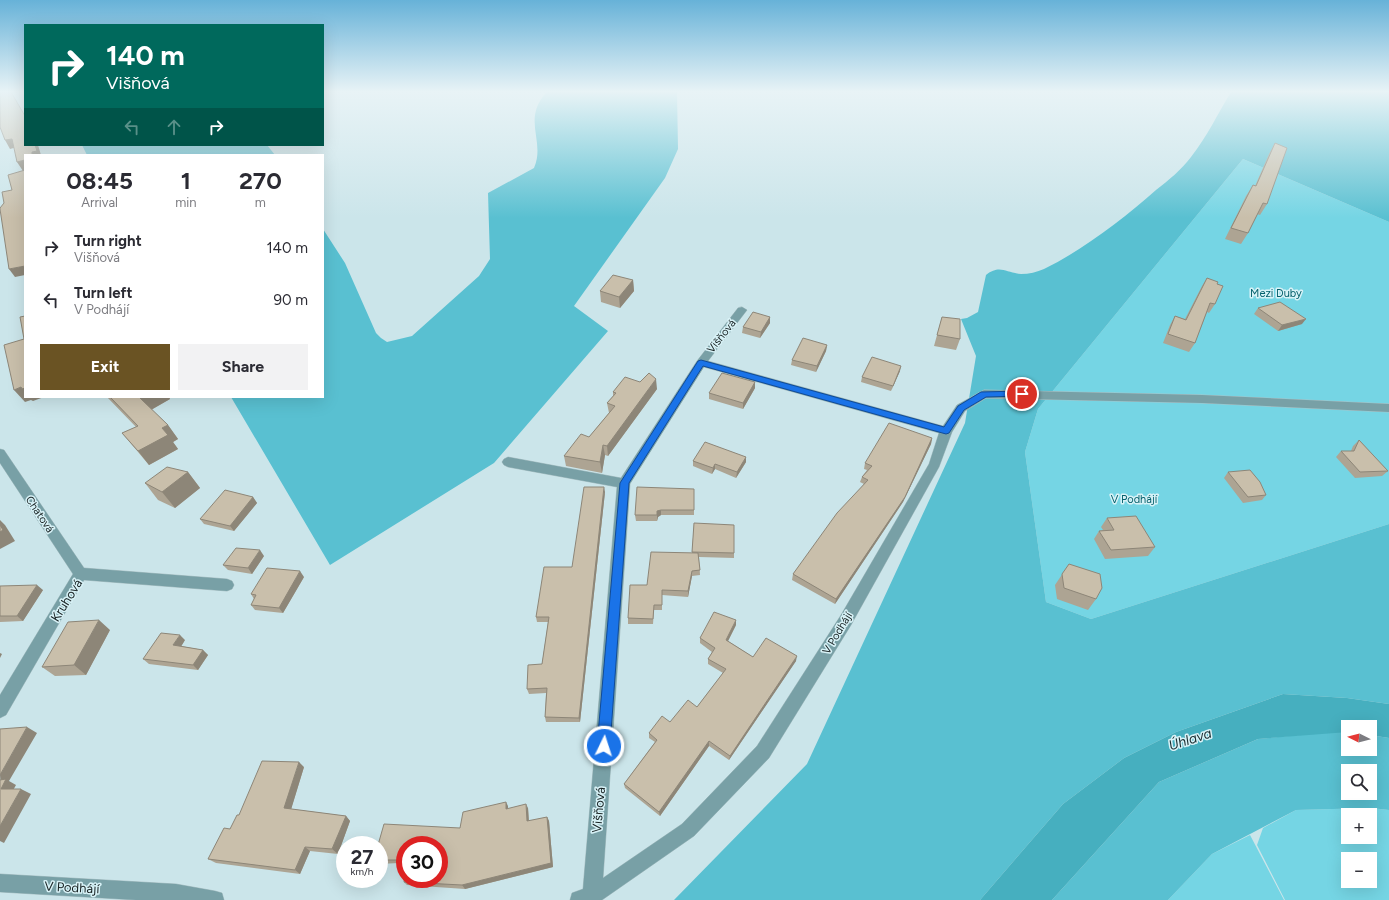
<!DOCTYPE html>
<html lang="en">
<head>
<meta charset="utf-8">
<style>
	:root { --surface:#fff; --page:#f2f2f3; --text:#2b2b33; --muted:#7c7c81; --accent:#6a5323 }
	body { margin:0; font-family:Figtree,sans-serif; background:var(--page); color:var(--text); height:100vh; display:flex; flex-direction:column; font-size:15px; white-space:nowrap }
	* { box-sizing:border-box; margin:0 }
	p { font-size:13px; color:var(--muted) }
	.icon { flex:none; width:22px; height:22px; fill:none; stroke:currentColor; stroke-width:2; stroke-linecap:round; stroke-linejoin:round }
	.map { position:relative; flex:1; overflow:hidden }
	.side { position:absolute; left:24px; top:154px; width:300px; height:244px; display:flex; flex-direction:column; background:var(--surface); border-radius:0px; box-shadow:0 4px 16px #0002 }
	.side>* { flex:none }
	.banner { position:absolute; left:24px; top:24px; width:300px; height:122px; border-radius:0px; box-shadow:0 4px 16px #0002; background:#00695c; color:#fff; overflow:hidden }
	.needle { width:26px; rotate:276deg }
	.tools { position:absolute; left:1341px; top:720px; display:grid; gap:8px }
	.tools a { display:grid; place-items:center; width:36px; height:36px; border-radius:0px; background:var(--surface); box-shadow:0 4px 16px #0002; font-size:20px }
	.speed { position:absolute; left:336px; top:836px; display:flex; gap:8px; font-size:20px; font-weight:700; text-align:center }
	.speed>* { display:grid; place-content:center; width:52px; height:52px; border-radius:50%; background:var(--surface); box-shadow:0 4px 16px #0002; line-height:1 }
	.speed small { font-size:10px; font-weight:400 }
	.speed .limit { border:6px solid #d22; background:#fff; color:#111 }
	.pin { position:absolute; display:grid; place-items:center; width:34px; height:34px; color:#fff; margin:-17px; border:2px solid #fff; border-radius:50%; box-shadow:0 1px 4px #0007 }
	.me { position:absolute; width:44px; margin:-22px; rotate:4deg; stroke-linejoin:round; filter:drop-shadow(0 0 3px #0008) }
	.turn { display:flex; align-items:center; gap:14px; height:84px; padding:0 16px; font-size:18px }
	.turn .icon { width:52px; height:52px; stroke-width:2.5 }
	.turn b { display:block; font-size:28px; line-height:34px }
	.lanes { display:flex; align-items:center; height:38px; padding:0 16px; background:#0003; justify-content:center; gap:20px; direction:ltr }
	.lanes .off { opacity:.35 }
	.eta { display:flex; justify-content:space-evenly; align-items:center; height:68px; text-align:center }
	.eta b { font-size:24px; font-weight:700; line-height:28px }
	.button { display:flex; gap:8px; margin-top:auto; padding:8px 16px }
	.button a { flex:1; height:46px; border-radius:0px; background:var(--accent); color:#fff; font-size:16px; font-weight:700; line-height:46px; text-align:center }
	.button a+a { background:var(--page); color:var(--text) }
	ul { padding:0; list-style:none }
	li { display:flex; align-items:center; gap:12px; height:52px; padding:0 16px }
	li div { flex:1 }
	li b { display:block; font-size:15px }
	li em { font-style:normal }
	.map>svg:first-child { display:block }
	.green { fill:#75d5e4; fill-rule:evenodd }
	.forest { fill:#59c0d1; fill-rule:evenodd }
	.water { fill:#46afbf }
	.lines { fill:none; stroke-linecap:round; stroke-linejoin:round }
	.minor-casing { stroke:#abc2c6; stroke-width:1 }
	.minor { fill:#78a0a6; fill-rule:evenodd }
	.wall { fill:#ada493 }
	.shaded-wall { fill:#8d8678 }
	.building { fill:#c9bfab; stroke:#8d8678 }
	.route { fill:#1a73e8; stroke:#114b97 }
	.labels { text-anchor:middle; stroke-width:3; stroke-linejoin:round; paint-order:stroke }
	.park-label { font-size:11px; fill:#05616d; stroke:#d8f2f7 }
	.street-label { font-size:11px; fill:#182223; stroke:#d8f2f7 }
	.near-street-label { font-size:13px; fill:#182223; stroke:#d8f2f7 }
	.near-water-label { font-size:14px; font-style:italic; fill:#1a2d30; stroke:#d8f2f7 }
</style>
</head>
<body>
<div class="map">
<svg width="1389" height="900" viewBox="0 0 1389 900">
	<rect width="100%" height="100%" fill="#cbe5ea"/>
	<!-- green -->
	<path class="green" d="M1243,159L1389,222V524L1091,619L1046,602L1025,452L1038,409Z
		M1371,808L1389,810V900H1285L1257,845L1263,828L1296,810ZM1348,815H1370V837H1348ZM1348,859H1370V881H1348Z
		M1250,835L1284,900H1168L1212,854Z"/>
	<!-- forest -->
	<path class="forest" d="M547,92H677L678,149L665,178L574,306L608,331L494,463L330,565L231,397H323V229L345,263L376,333L381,338L387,342L412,336L479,276L490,259L488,193L534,168C546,141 521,119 547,92Z
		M1231,92H1389V222L1243,159L1038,409L1025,452L1046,602L1091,619L1389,524V704L1347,698L1283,694L1176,732L1124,758L1063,804L980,900H674L807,764L965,423L976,356L961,319L967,318L978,312L986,275C1000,264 1006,273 1021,274C1029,274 1037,272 1044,269C1083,250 1123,219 1156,190C1169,180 1181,170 1191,157C1207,137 1218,113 1231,92Z
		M82,145H267L275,155H87Z
		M1343,731L1348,732V749H1370V735L1389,738V810L1371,808L1296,810L1212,854L1168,900H1052L1159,782L1258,739ZM1348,771H1370V793H1348Z"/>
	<!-- water -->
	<path class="water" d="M1283,694L1347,698L1389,704V738L1370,735V727H1348V732L1258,739L1159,782L1052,900H980L1063,804L1124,758L1176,732Z"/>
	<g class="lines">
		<!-- minor casing -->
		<g class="minor-casing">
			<path id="minor" d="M742,307L747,310L708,361L943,426L957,405L984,390L1202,395L1389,404V412L1202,403L986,398L965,411L952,432L939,467L851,625L769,758L694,836L602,900H570L572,893L583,889L617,487L508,467L504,465L502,462L504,459L508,457L621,478L697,361L738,308ZM704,367L939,433L929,464L841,615L757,746L682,824L603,878L630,484Z
				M0,449L4,450L84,568L227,579L232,581L234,585L232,589L227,591L84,580L6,715L0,718V695L73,574L0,463Z
				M0,874L176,884L215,891L222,893L224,900H136L0,892Z"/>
		</g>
		<!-- minor -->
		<use href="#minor" class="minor"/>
	</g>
	<!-- wall -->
	<path class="wall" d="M1275,143L1267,204L1260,215L1257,214L1248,233L1241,244L1225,239L1246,196L1253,185L1255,186L1269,154Z
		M1207,278L1215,304L1209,313L1207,312L1195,343L1189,352L1163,343L1170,325L1175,316L1185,319L1202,286Z
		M633,280L634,291L620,308L601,302L600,291Z
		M1258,308L1302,324L1278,331L1254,314Z
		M770,317V323L760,338L742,333L743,327Z
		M942,317L960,339L956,350L934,346Z
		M827,345L826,351L816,372L791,365L792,360Z
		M900,371L891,391L861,382L862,377Z
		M755,382V388L743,409L709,399V393Z
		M657,389L608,456L605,455L602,473L566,466L564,456L589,437L609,413L607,403L613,396V392Z
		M107,397H169L170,399L151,410L168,425L178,439L173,442L178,449L149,465L122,433L136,427Z
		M932,438L931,444L903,502L835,604L792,580L793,574L864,484L860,482L862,477L867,470L864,469L865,463Z
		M1359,440L1388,471L1382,476L1355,478L1336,457L1341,451H1351L1353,446Z
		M693,461L746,462L736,478L715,469L712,474L693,466Z
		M188,472L200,488L175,508L158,500L145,483Z
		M1228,472L1266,495L1262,500L1243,503L1224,478Z
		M694,489V515H661L658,517L657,521H636L635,515Z
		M605,492L580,722H546L545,717L546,693L529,694L527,689L542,664L548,622H537L536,617L572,567Z
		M253,497L257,503L234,531L204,524L200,519Z
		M1107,518L1155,547L1148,556L1105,559L1094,539L1099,531L1103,530L1101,527Z
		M694,523L734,553V558L699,557L700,575L692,576L688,597L662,595V610H654L653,624H628V618L647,585L692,553Z
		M264,556L252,574L228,570L223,565Z
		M1069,564L1096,599L1088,610L1057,599L1055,585Z
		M304,577L283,613L255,610L251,605L254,599L251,594Z
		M0,586L43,590L23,621L0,622Z
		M736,625L728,641L753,657L796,661L729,760L709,746L660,816L625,788L624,784L655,742L649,738V733L670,722L697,707L723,673L708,664V659L712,652L700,643V638Z
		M110,630L86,675L55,676L42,667Z
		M185,640L181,646L203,650L208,655L198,670L149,664L143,659Z
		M304,767L291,809L346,816L350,821L338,854L310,851L300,874L216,863L208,859L230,829L239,815Z
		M508,806V809L528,808L529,821L547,817L549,821L553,867L465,889L407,885L404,882L439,879L405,845V870H402L398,867L399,863L379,864V845L460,828Z"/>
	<!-- shaded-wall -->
	<path class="shaded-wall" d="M12,139L17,147L10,149L5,140Z
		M35,145H38L41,155H32V152Z
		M25,160V170L23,171L17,162Z
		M25,266V275L15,277L9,269Z
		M633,280L634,291L620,308L619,297Z
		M770,317V323L760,338L761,332Z
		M1306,319L1302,324L1278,331L1282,325Z
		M827,345L826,351L816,372L817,366Z
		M901,366L900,371L891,391Z
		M656,379L657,389L608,456L607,446Z
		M755,382V388L743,409V403Z
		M21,387L25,388V397H44L33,401L31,400L25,402L14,390Z
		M139,397H169L170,399L149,411Z
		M168,425L178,439L173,442L178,449L149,465L138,451L162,428Z
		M932,438L931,444L903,502L835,604L836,599Z
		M603,445L605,455L602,473L600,462Z
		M746,457V462L736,478L737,472Z
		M715,464V469L712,474L713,468Z
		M188,472L200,488L175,508L162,492Z
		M604,487L605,492L580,722L579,718Z
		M253,497L257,503L234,531L230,526Z
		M661,510V515L658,517L657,521V511Z
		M0,520L5,525L15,541L0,549Z
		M260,550L264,556L252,574L248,568Z
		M300,571L304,577L283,613L279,608Z
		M692,571V576L688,597V591Z
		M37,585L43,590L23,621L17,616Z
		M99,620L110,630L86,675L74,665Z
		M736,620V625L726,645V640Z
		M180,635L185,640L179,650L173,645Z
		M203,650L208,655L198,670L193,665Z
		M0,653L2,654L0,658Z
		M797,656L796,661L729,760L730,756Z
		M27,727L37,733L9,781L16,785L11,794L1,789L0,775Z
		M709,741V746L660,816L659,812Z
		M299,762L304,767L290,813L284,808Z
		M21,789L31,794L4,843L0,841V826Z
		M506,802L508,806V813L506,809Z
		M526,804L528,808L529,825L527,821Z
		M346,816L350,821L338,854L332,849Z
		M547,817L549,821L553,867L465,889L462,885Z
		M305,847L310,851L300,874L295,870Z"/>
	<!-- building -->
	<path class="building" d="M0,92H11L25,116V145H35L37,151L32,152V155H25V160L17,162L12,139L5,140L0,127Z
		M1275,143L1287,148L1267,204L1263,203L1248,233L1231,228L1253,185L1256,186Z
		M25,170V266L9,269L0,209V208L4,203L2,192L12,190L8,175Z
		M613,275L633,280L619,297L600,291Z
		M1207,278L1218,282L1217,284L1223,286L1215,304L1210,303L1195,343L1168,334L1175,316L1186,320Z
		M1280,302L1306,319L1282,325L1258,308Z
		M753,312L770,317L761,332L743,327Z
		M25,316V388L22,389L21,387L14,390L4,345L24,339L20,317Z
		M942,317L960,319V339L937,335Z
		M803,338L827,345L817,366L792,360Z
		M872,357L901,366L893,386L862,377Z
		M649,373L656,379L607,446L603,445L600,462L564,456L581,434L589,437L615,406L607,403L616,393L613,392L625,377L640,382Z
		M722,373L755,382L743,403L709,393Z
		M110,397H139L168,425L162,428L168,435L138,451L122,433L138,426Z
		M889,423L932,438L905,497L836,599L793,574L837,513L868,480L862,477L872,466L865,463Z
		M1359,440L1388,471L1360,472L1341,451H1354Z
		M705,442L746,457L737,472L715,464L713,468L693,461Z
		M167,467L188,472L162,492L145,483Z
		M1250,470L1260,482L1266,495L1248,497L1228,472Z
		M584,487H604L579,718L545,717L547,688L527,689L528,665L542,664L549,617H536L544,567H572Z
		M637,487L694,489V510H661L657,511V515H635Z
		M225,490L253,497L230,526L200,519Z
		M1136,516L1155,547L1111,550L1099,531L1114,530L1107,518Z
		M694,523L734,525V553L692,552Z
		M0,525L3,530L0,532Z
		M236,548L260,550L248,568L223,565Z
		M651,552L698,553L700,570L692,571L688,591L662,590V605H654L653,619L628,618L630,585H647Z
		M1069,564L1100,574L1102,588L1096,599L1064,588L1062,574Z
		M267,568L300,571L279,608L251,605L256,595L251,594Z
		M37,585L17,616H0V586Z
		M714,612L736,620L726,640L753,657L766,638L797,656L730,756L709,741L659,812L624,784L657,740L649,733L662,716L670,722L688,700L697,707L726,669L708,659L715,648L700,638Z
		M99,620L74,665L42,667L68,622Z
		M161,633L180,635L173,645L203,650L193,665L143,659Z
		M27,727L0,775V729Z
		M262,761L299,762L284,808L346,816L332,849L305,847L295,870L208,859L224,828L230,829L237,815H239Z
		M6,779L1,789H21L0,826V780Z
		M506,802V809L526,804L527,821L547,817L551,863L462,885L404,882L405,877V879H439V845H405V867H398L400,860H379V845H378L384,824L460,828L463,812Z"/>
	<!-- sky -->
	<linearGradient id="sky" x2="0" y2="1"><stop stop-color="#67b2d8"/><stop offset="0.42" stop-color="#e8f3f6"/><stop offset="1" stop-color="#e8f3f6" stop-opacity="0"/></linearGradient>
	<rect width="1389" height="218" fill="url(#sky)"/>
	<!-- route -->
	<path class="route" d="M701,360L944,427L958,406L981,392L1022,391L1026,394L1022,396L986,397L964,410L949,433L946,434L703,366L629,483L610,746L608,751L604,752L599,751L597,746L620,483L698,361Z"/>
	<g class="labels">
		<!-- park labels -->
		<g class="park-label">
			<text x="1276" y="297">Mezi Duby</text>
			<text x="1134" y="503">V Podhájí</text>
		</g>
		<!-- street labels -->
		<g class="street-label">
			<text transform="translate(721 336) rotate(-52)" y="4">Višňová</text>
			<text transform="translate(40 514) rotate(56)" y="4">Chatová</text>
			<text transform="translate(837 633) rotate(-59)" y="4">V Podhájí</text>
		</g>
		<!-- near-street labels -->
		<g class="near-street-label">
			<text transform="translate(66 600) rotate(-58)" y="5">Kruhová</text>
			<text transform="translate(598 810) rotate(-85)" y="5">Višňová</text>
			<text transform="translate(72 887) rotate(3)" y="5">V Podhájí</text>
		</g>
		<!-- near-water labels -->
		<g class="near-water-label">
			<text transform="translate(1190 739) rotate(-18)" y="5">Úhlava</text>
		</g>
	</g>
</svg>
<div class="tools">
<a><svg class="needle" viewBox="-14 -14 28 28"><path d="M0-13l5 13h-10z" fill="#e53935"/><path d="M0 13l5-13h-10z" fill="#7c7c81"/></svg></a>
<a><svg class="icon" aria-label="search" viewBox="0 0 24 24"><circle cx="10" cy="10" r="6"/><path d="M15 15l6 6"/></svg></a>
<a>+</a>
<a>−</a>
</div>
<div class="speed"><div>27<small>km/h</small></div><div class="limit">30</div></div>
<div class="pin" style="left:1022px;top:394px;background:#d93025"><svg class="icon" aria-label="arrive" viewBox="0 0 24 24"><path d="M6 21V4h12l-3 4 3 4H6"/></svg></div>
<svg class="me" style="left:604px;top:746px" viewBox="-20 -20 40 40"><circle r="17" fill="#1a73e8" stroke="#fff" stroke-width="3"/><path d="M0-11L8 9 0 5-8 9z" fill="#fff"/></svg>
<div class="banner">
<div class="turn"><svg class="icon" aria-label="right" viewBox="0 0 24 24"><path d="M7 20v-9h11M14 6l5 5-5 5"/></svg><div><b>140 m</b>Višňová</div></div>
<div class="lanes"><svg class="icon off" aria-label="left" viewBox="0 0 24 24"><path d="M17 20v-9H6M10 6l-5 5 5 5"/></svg><svg class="icon off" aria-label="ahead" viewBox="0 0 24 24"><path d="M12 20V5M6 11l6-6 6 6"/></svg><svg class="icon" aria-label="right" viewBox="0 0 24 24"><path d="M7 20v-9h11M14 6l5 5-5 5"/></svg></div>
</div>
<section class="side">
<div class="eta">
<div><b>08:45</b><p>Arrival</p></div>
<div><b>1</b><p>min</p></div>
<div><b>270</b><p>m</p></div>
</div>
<ul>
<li><svg class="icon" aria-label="right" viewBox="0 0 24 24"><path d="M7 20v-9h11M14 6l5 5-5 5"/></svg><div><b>Turn right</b><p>Višňová</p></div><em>140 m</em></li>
<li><svg class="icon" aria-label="left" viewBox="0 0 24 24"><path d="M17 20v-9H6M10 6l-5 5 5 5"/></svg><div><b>Turn left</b><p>V Podhájí</p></div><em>90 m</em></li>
</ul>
<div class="button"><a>Exit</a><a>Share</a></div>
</section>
</div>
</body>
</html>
